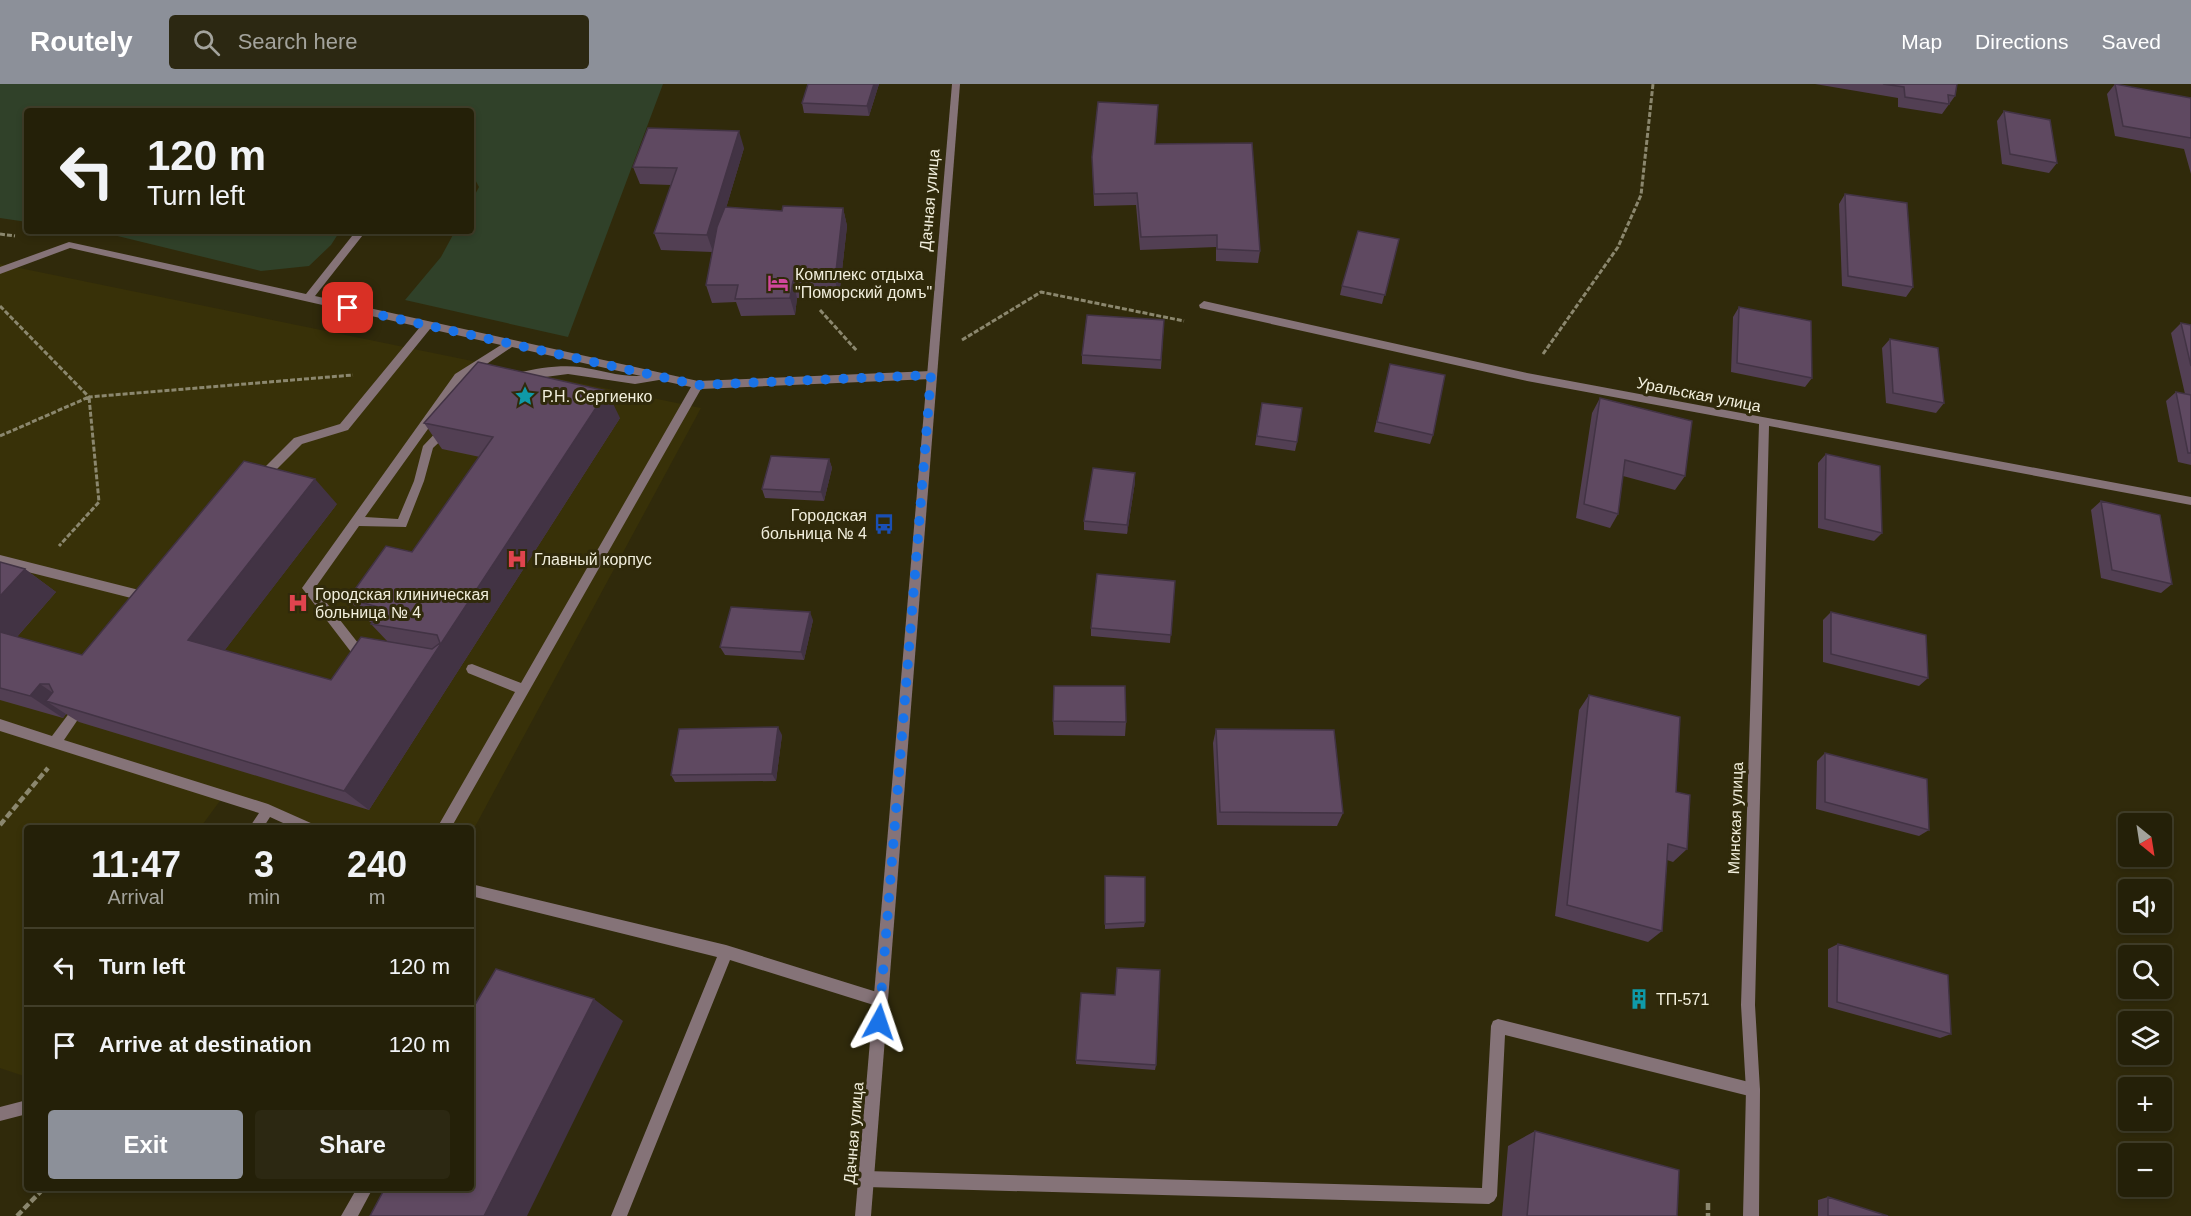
<!DOCTYPE html>
<html lang="en">
<head>
<meta charset="utf-8">
<style>
	:root { --surface:#242008; --page:#2c2812; --text:#f1f3f6; --muted:#a3a39c; --line:#413e29; --accent:#8c9099 }
	body { margin:0; font-family:Arial,sans-serif; background:var(--page); color:var(--text); height:100vh; display:flex; flex-direction:column; font-size:22px; white-space:nowrap }
	* { box-sizing:border-box; margin:0 }
	p { font-size:20px; color:var(--muted) }
	.icon { flex:none; width:33px; height:33px; fill:none; stroke:currentColor; stroke-width:2; stroke-linecap:round; stroke-linejoin:round }
	.map { position:relative; flex:1; overflow:hidden }
	.sheet { position:absolute; left:24px; top:741px; width:450px; height:366px; display:flex; flex-direction:column; background:var(--surface); border-radius:6px; box-shadow:0 3px 9px #0003,0 0 0 2px var(--line) }
	.sheet>* { flex:none }
	.top-card { position:absolute; left:24px; top:24px; width:450px; height:126px; border-radius:6px; box-shadow:0 3px 9px #0003,0 0 0 2px var(--line); background:#242008; color:var(--text); overflow:hidden }
	.needle { width:39px; rotate:150deg }
	.controls { position:absolute; left:2118px; top:729px; display:grid; gap:12px }
	.controls a { display:grid; place-items:center; width:54px; height:54px; border-radius:6px; background:var(--surface); box-shadow:0 3px 9px #0003,0 0 0 2px var(--line); font-size:30px }
	.pin { position:absolute; display:grid; place-items:center; width:51px; height:51px; color:#fff; margin:-26px; border-radius:12px; box-shadow:0 3px 9px #0006 }
	.me { position:absolute; width:66px; margin:-33px; rotate:5deg; stroke-linejoin:round; filter:drop-shadow(0 0 4px #0008) }
	.turn { display:flex; align-items:center; gap:21px; height:126px; padding:0 24px; font-size:27px }
	.turn .icon { width:78px; height:78px; stroke-width:2.5 }
	.turn b { display:block; font-size:42px; line-height:51px }
	.eta { display:flex; justify-content:space-evenly; align-items:center; height:102px; text-align:center }
	.eta b { font-size:36px; font-weight:700; line-height:42px }
	.button { display:flex; gap:12px; margin-top:auto; padding:12px 24px }
	.button a { flex:1; height:69px; border-radius:6px; background:var(--accent); color:#fff; font-size:24px; font-weight:700; line-height:69px; text-align:center }
	.button a+a { background:var(--page); color:var(--text) }
	ul { padding:0; list-style:none }
	li { display:flex; align-items:center; gap:18px; height:78px; padding:0 24px; border-top:2px solid var(--line) }
	li div { flex:1 }
	li b { display:block; font-size:22px }
	li em { font-style:normal }
	header { display:flex; align-items:center; gap:36px; box-sizing:border-box; height:84px; padding:0 30px; background:var(--accent); color:#fff }
	header strong { font-size:28px }
	nav { display:flex; gap:33px; margin-inline-start:auto; font-size:21px }
	.search { width:420px; height:54px; background:var(--page); display:flex; align-items:center; gap:15px; box-sizing:border-box; padding:0 21px; border-radius:6px; color:var(--muted); font-size:22px }
	.map>svg:first-child { display:block }
	.built { fill:#383108 }
	.green { fill:#304129 }
	.lines { fill:none; stroke-linecap:round; stroke-linejoin:round }
	.path-far1 { stroke:#8b876e; stroke-width:3; stroke-dasharray:5 2; stroke-linecap:butt }
	.path { stroke:#8b876e; stroke-width:4.5; stroke-dasharray:7 3; stroke-linecap:butt }
	.service { fill:#857378; fill-rule:evenodd }
	.minor { fill:#857378; fill-rule:evenodd }
	.tertiary { fill:#857378; fill-rule:evenodd }
	.wall { fill:#523f53 }
	.shaded-wall { fill:#423344 }
	.building { fill:#5f4961; stroke:#423344; stroke-width:1.5 }
	.route { stroke:#1a73e8; stroke-width:10; stroke-dasharray:0 18 }
	.labels { text-anchor:middle; stroke-width:6; stroke-linejoin:round; paint-order:stroke }
	.street-label { font-size:16px; fill:#f2efdd; stroke:#302a0b }
	.poi-label { font-size:16px; fill:#f2efdd; stroke:#302a0b; text-anchor:start }
</style>
</head>
<body>
<header>
<strong>Routely</strong>
<div class="search"><svg class="icon" aria-label="search" viewBox="0 0 24 24"><circle cx="10" cy="10" r="6"/><path d="M15 15l6 6"/></svg>Search here</div>
<nav><a>Map</a><a>Directions</a><a>Saved</a></nav>
</header>
<div class="map">
<svg width="2191" height="1132" viewBox="0 0 2191 1132">
	<rect width="100%" height="100%" fill="#302a0b"/>
	<!-- built -->
	<path class="built" d="M0,180L701,324L471,750V744H310L222,714L200,744H27V993L0,984Z"/>
	<!-- green -->
	<path class="green" d="M0,0H663L568,253L405,216L441,173L455,147H471V118L479,103L471,88V27H27V138L0,134Z
		M97,147H340L331,161L309,182L261,187Z"/>
	<g class="lines">
		<!-- path-far1 -->
		<path class="path-far1" d="M0,150L15,152
			M0,222L89,313L353,291
			M820,226L857,267
			M962,256L1041,208L1184,237
			M1543,270L1618,163L1641,111L1653,0
			M0,352L89,313L99,418L59,462"/>
		<!-- path -->
		<path class="path" d="M0,741L48,684
			M1708,1119V1132
			M17,1132L44,1104"/>
		<!-- service -->
		<path class="service" d="M356,147H366L315,212L698,297L931,287L936,291L931,295L701,305L451,744H437L515,608L468,589L466,585L468,581L472,580L521,599L691,303L659,296L635,300L568,290L522,296L517,292L518,289C538,284 560,281 580,283C600,286 620,293 641,292L512,263L463,296L365,433L398,435L414,397L423,362L442,342H450L451,345L450,348L433,364L424,397L406,443L359,442L315,504L358,559L373,562L375,566L373,570C366,572 358,570 351,568L302,504L455,290L501,261L430,245L348,346L302,360L264,398H256L255,395L256,392L294,354L340,340L420,243L70,164L0,190V183L69,158L306,210Z
			M0,471L147,508L151,510L153,513L151,516L147,518L0,481Z
			M77,623L81,624L83,628L64,656L268,720L313,740L315,744H294L270,733L263,744H249L259,729L0,647V635L52,652L73,624Z
			M471,800L726,861L880,909L885,911L887,916L885,921L880,923L730,876L627,1132H611L717,873L471,812Z
			M1498,935L1753,999L1758,1001L1760,1006L1758,1011L1753,1013L1505,951L1497,1112L1494,1117L1489,1120L866,1103L861,1100L858,1095L861,1090L866,1087L1482,1104L1491,942L1493,937Z
			M27,1016V1030L0,1037V1023Z
			M357,1104H373L358,1132H341Z"/>
		<!-- minor -->
		<path class="minor" d="M1204,217L1527,289L2191,413V421L1769,342L1755,921L1760,1006L1759,1132H1743L1746,1006L1741,921L1759,340L1527,297L1200,224L1199,221Z"/>
		<!-- tertiary -->
		<path class="tertiary" d="M952,0H960L871,1132H855Z"/>
	</g>
	<!-- wall -->
	<path class="wall" d="M808,0H879L869,32L804,29L802,19Z
		M1815,0H1957L1955,12L1942,30L1898,23V14Z
		M2115,0L2191,14V90L2184,65L2115,52L2107,10Z
		M2004,27L2057,79L2049,89L2002,80L1997,37Z
		M1155,60L1260,167L1258,179L1216,177V163L1140,166L1136,121L1094,122L1092,73Z
		M744,64L726,124L782,127L843,124L847,142L839,213L797,214L795,231L741,232L736,218L712,219L706,201L712,168L661,166L654,149L671,101L640,100L633,83Z
		M1845,110L1913,203L1906,213L1842,202L1839,120Z
		M1399,155L1382,220L1340,211L1342,202Z
		M1739,223L1812,294L1805,303L1731,288L1733,233Z
		M1164,236L1161,285L1082,280V271Z
		M2181,239L2191,241V381L2178,378L2166,317L2176,308L2185,310L2171,249Z
		M1890,255L1944,319L1936,329L1886,319L1882,264Z
		M1390,280L1433,351L1430,360L1374,348Z
		M1600,314L1685,392L1675,406L1623,392L1618,430L1610,444L1576,434L1592,329Z
		M1262,319L1297,358L1295,367L1255,361Z
		M620,334L369,726L79,638L66,630L63,634L0,616V478L25,485L56,508L17,553L82,571L337,420L224,567L331,596L388,558L371,540L372,538H370L348,515L412,468L480,373L442,365L424,339Z
		M1826,370L1882,449L1874,457L1818,444V379Z
		M829,375L832,384L824,417L765,414L762,405Z
		M1135,389V398L1127,450L1084,446V437Z
		M2101,417L2172,500L2161,509L2101,494L2091,426Z
		M1175,497L1170,559L1091,552V544Z
		M1831,528L1928,594L1919,602L1823,578V536Z
		M813,536L804,576L725,571L720,563Z
		M1589,611L1676,708L1687,765L1673,778L1667,776L1662,847L1648,858L1555,832L1579,626Z
		M1053,637L1126,638L1125,652L1054,651Z
		M1216,645L1343,729L1337,742L1217,741L1213,659Z
		M782,651L776,697L675,698L671,691Z
		M1825,669L1929,746L1919,752L1816,725L1817,677Z
		M1105,792L1145,838L1144,843L1105,845Z
		M1838,860L1951,950L1940,954L1828,923V865Z
		M1076,976L1156,981L1155,986L1076,980Z
		M1535,1047L1677,1132H1502L1508,1062Z
		M1828,1113L1888,1132H1818V1116Z"/>
	<!-- shaded-wall -->
	<path class="shaded-wall" d="M874,0H879L869,32L867,22Z
		M739,47L744,64L713,168L707,151Z
		M843,124L847,142L839,213L835,196Z
		M793,197L797,214L795,231L790,214Z
		M607,307L620,334L369,726L344,707Z
		M829,375L832,384L824,417L821,408Z
		M1135,389V398L1127,450V441Z
		M315,395L337,420L215,579L188,556Z
		M25,485L56,508L8,563L0,558V512Z
		M810,528L813,536L804,576L801,568Z
		M40,600L72,622L46,617L66,630L63,634L30,612Z
		M778,643L782,651L776,697L772,690Z
		M594,915L623,937L527,1132H484Z"/>
	<!-- building -->
	<path class="building" d="M808,0H874L867,22L802,19Z
		M1883,0H1957L1955,12L1948,11L1949,20L1905,13L1904,3Z
		M2115,0L2191,14V54L2123,42Z
		M1098,18L1158,21L1155,60L1252,59L1260,167L1217,165V151L1141,153L1137,109L1094,110L1092,73Z
		M2004,27L2050,36L2057,79L2010,70Z
		M648,44L739,47L707,151L654,149L677,84L633,83Z
		M1845,110L1907,119L1913,203L1848,192Z
		M783,122L843,124L835,196L793,197L790,214L735,215L738,201H706L717,143L725,123L782,127Z
		M1358,147L1399,155L1385,211L1342,202Z
		M1739,223L1811,237L1812,294L1737,279Z
		M1087,231L1164,236L1161,276L1082,271Z
		M2181,239L2191,241V282Z
		M1890,255L1938,264L1944,319L1893,309Z
		M478,278L607,307L344,707L46,617L53,608L49,600H40L30,612L0,604V548L82,571L244,377L315,395L188,556L331,596L361,553L432,565L440,559L437,551L371,540L382,524L348,515L386,462L412,468L493,353L424,339Z
		M1390,280L1445,291L1433,351L1377,338Z
		M2176,308L2191,311V369H2188Z
		M1600,314L1692,337L1685,392L1625,376L1618,430L1584,420Z
		M1262,319L1302,324L1297,358L1257,352Z
		M1826,370L1880,382L1882,449L1825,435Z
		M771,372L829,375L821,408L762,405Z
		M1093,384L1135,389L1127,441L1084,437Z
		M2101,417L2160,431L2172,500L2112,486Z
		M0,478L25,485L0,512Z
		M1097,490L1175,497L1171,551L1091,544Z
		M731,523L810,528L801,568L720,563Z
		M1831,528L1926,551L1928,594L1831,570Z
		M1054,602H1125L1126,638L1053,637Z
		M1589,611L1680,633L1676,708L1690,711L1687,765L1668,760L1662,847L1567,821Z
		M778,643L772,690L671,691L679,645Z
		M1216,645L1334,646L1343,729L1220,728Z
		M1825,669L1927,695L1929,746L1825,718Z
		M1105,792L1145,793V838L1105,840Z
		M1838,860L1948,891L1951,950L1837,918Z
		M1117,884L1160,886L1156,981L1076,976L1081,909L1115,911Z
		M496,885L594,915L484,1132H370L385,1104H471V917L476,919Z
		M1535,1047L1679,1086L1677,1132H1527Z
		M1828,1113L1888,1132H1828Z"/>
	<g class="lines">
		<!-- route -->
		<path class="route" d="M348,224L698,301L931,291L879,938"/>
	</g>
	<!-- icons -->
	<defs>
		<g id="hotel-bare" transform="scale(1.62)"><path d="M-6-4.5h1.5V1H6V5H4.5V3h-9V5H-6ZM-4 0a1.8 1.8 0 1 1 3.6 0ZM.5 0V-2.5h3Q6-2.5 6 0Z" fill="#d1479c" stroke="#302a0b" stroke-width="2.5" paint-order="stroke"/></g>
		<g id="sight-bare" transform="scale(1.62)"><path d="M0-6L1.8-2.2L6-1.7L2.9 1.2L3.7 5.4L0 3.3L-3.7 5.4L-2.9 1.2L-6-1.7L-1.8-2.2Z" fill="#0f9aa8" stroke="#302a0b" stroke-width="2.5" paint-order="stroke"/></g>
		<g id="bus-bare" transform="scale(1.62)"><path d="M-5-6H5V4H4V6H2V4H-2V6H-4V4H-5ZM-3.5-4V0h7V-4ZM-3.5 1.2v1.5H-2V1.2ZM2 1.2v1.5H3.5V1.2Z" fill="#1a4fb4" stroke="#302a0b" stroke-width="2.5" paint-order="stroke"/></g>
		<g id="hospital-bare" transform="scale(1.62)"><path d="M-5-5h3v3.5h4V-5h3V5h-3V1.5h-4V5h-3Z" fill="#e0444e" stroke="#302a0b" stroke-width="2.5" paint-order="stroke"/></g>
		<g id="building-bare" transform="scale(1.62)"><path d="M-4-6H4V6H1V3H-1V6H-4ZM-2.5-4.3h1.7v1.8h-1.7ZM.8-4.3h1.7v1.8H.8ZM-2.5-1h1.7V.8h-1.7ZM.8-1h1.7V.8H.8Z" fill="#0f9aa8" stroke="#302a0b" stroke-width="2.5" paint-order="stroke"/></g>
	</defs>
	<g fill-rule="evenodd">
		<use href="#hotel-bare" x="778" y="199"/>
		<use href="#sight-bare" x="525" y="312"/>
		<use href="#bus-bare" x="884" y="440"/>
		<use href="#hospital-bare" x="517" y="475"/>
		<use href="#hospital-bare" x="298" y="519"/>
		<use href="#building-bare" x="1639" y="915"/>
	</g>
	<g class="labels">
		<!-- street labels -->
		<g class="street-label">
			<text transform="translate(929 116) rotate(-85)" y="6">Дачная улица</text>
			<text transform="translate(1699 310) rotate(11)" y="6">Уральская улица</text>
			<text transform="translate(1735 734) rotate(-88)" y="6">Минская улица</text>
			<text transform="translate(853 1049) rotate(-85)" y="6">Дачная улица</text>
		</g>
		<!-- poi labels -->
		<g class="poi-label">
			<text x="795" y="196">Комплекс отдыха<tspan x="795" dy="18">"Поморский домъ"</tspan></text>
			<text x="542" y="318">Р.Н. Сергиенко</text>
			<text x="867" y="437" text-anchor="end">Городская<tspan x="867" dy="18">больница № 4</tspan></text>
			<text x="534" y="481">Главный корпус</text>
			<text x="315" y="516">Городская клиническая<tspan x="315" dy="18">больница № 4</tspan></text>
			<text x="1656" y="921">ТП-571</text>
		</g>
	</g>
</svg>
<div class="controls">
<a><svg class="needle" viewBox="-14 -14 28 28"><path d="M0-13l5 13h-10z" fill="#e53935"/><path d="M0 13l5-13h-10z" fill="#a3a39c"/></svg></a>
<a><svg class="icon" aria-label="sound" viewBox="0 0 24 24"><path d="M4 9h4l5-4v14l-5-4H4zM17 9q2 3 0 6"/></svg></a>
<a><svg class="icon" aria-label="search" viewBox="0 0 24 24"><circle cx="10" cy="10" r="6"/><path d="M15 15l6 6"/></svg></a>
<a><svg class="icon" aria-label="layers" viewBox="0 0 24 24"><path d="M12 4l9 5-9 5-9-5zM3 14l9 5 9-5"/></svg></a>
<a>+</a>
<a>−</a>
</div>
<div class="pin" style="left:348px;top:224px;background:#d93025"><svg class="icon" aria-label="arrive" viewBox="0 0 24 24"><path d="M6 21V4h12l-3 4 3 4H6"/></svg></div>
<svg class="me" style="left:879px;top:938px" viewBox="-20 -20 40 40"><path d="M0-17L14 15 0 8-14 15z" fill="#1a73e8" stroke="#fff" stroke-width="4"/></svg>
<div class="top-card">
<div class="turn"><svg class="icon" aria-label="left" viewBox="0 0 24 24"><path d="M17 20v-9H6M10 6l-5 5 5 5"/></svg><div><b>120 m</b>Turn left</div></div>
</div>
<section class="sheet">
<div class="eta">
<div><b>11:47</b><p>Arrival</p></div>
<div><b>3</b><p>min</p></div>
<div><b>240</b><p>m</p></div>
</div>
<ul>
<li><svg class="icon" aria-label="left" viewBox="0 0 24 24"><path d="M17 20v-9H6M10 6l-5 5 5 5"/></svg><div><b>Turn left</b></div><em>120 m</em></li>
<li><svg class="icon" aria-label="arrive" viewBox="0 0 24 24"><path d="M6 21V4h12l-3 4 3 4H6"/></svg><div><b>Arrive at destination</b></div><em>120 m</em></li>
</ul>
<div class="button"><a>Exit</a><a>Share</a></div>
</section>
</div>
</body>
</html>
